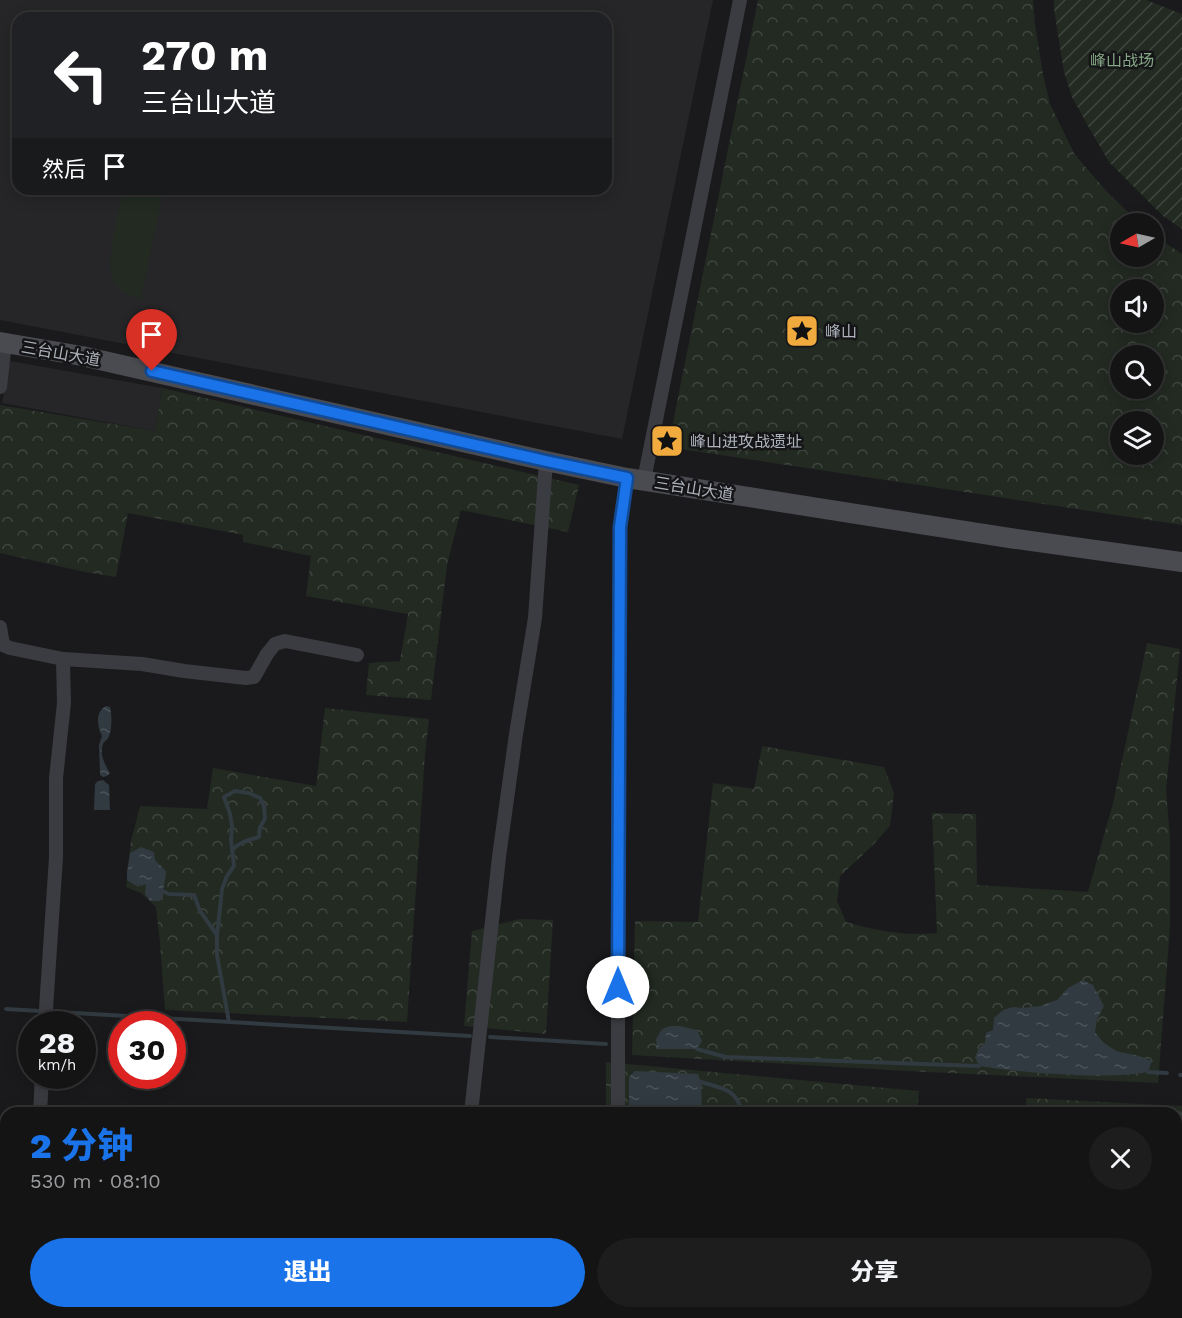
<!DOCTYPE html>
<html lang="zh">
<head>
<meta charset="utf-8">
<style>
	:root { --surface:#141415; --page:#1d1d1e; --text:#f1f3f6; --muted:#9d9ea0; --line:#333334; --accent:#1a73e8 }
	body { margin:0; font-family:"Work Sans","Noto Sans SC",sans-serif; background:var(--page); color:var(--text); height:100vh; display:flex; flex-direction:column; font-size:22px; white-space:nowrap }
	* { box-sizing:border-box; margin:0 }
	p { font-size:20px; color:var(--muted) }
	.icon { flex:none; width:33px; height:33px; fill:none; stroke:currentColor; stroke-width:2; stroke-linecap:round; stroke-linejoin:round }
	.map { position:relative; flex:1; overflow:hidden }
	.side { position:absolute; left:0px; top:1107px; width:1182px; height:212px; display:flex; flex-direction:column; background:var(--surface); border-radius:18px 18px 0 0; box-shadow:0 3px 15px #0003,0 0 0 2px var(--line) }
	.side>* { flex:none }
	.guide { position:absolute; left:12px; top:12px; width:600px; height:183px; border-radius:18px; box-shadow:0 3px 15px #0003,0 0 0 2px var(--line); background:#202124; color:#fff; overflow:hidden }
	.needle { width:39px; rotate:261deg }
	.controls { position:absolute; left:1110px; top:213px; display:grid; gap:12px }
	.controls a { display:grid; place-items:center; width:54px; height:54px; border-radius:50%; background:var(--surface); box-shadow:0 3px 15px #0003,0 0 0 2px var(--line); font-size:30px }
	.speed { position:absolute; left:18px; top:1011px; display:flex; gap:12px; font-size:30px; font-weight:700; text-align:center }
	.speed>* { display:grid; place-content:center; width:78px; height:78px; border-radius:50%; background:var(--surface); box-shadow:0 3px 15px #0003,0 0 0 2px var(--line); line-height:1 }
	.speed small { font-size:15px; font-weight:400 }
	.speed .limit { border:9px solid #d22; background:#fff; color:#111 }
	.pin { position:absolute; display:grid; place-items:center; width:51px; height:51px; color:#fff; margin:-62px -26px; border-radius:50% 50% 50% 0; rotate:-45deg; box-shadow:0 0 6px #0007 }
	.pin .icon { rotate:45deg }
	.me { position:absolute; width:66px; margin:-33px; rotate:0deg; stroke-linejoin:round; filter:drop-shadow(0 0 4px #0008) }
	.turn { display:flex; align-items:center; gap:21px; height:126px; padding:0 30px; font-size:27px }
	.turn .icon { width:78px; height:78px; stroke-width:2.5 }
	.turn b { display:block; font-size:42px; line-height:51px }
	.then { display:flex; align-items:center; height:57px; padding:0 30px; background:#0003; gap:12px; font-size:22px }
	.round { display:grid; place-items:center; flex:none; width:63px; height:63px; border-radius:32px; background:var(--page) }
	.overview { display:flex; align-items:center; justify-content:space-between; height:102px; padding:0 30px }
	h1 { font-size:36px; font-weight:800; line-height:45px; color:var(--accent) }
	.cta { display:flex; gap:12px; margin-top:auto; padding:12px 30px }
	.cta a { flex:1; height:69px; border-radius:36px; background:var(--accent); color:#fff; font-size:24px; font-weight:800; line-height:69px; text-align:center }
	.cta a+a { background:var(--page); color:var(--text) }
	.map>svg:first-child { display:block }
	.built { fill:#262629; fill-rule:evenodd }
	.grass { fill:#222a22 }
	.forest { fill:url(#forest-crowns); fill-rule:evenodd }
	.garden { fill:url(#garden-furrows) }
	.water { fill:url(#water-ripples) }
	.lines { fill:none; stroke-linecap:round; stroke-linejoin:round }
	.stream { stroke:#303a40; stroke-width:4 }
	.street { stroke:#3b3c41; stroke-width:14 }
	.secondary { stroke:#494b51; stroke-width:20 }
	.route-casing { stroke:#114b97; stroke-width:15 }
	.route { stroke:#1a73e8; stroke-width:10 }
	.labels { text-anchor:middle; stroke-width:5; stroke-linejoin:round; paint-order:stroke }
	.park-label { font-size:16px; fill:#84a684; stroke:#151517 }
	.poi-label { font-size:16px; fill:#adb2bb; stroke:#151517; text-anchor:start }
	.street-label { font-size:16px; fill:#adb2bb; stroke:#151517 }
</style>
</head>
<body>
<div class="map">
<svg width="1182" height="1318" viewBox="0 0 1182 1318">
	<defs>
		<pattern id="forest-crowns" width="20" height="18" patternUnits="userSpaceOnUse" patternTransform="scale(1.5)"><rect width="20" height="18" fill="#222a22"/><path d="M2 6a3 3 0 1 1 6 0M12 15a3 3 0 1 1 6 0" fill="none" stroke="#3f4640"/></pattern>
		<pattern id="garden-furrows" width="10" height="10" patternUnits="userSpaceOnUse" patternTransform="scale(1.5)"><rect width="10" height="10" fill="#222a22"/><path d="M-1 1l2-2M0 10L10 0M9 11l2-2" fill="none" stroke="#3f4640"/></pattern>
		<pattern id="water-ripples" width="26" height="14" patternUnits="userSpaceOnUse" patternTransform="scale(1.5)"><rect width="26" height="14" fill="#303a40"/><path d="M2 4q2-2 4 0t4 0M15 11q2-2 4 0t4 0" fill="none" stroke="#4b545a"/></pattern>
	</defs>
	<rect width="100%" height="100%" fill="#1a1a1c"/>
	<!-- built -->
	<path class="built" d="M0,0H713L622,439L0,320ZM18,18H606V189H18Z
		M10,361L162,388L155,431L2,403Z"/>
	<!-- grass -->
	<path class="grass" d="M124,189H164L141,299C130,296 120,293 114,282C104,263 119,211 124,189Z"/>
	<!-- forest -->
	<path class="forest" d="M758,0H1033L1035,25L1043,74L1050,104L1075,155L1109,194L1140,223L1120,224V256H1154V235L1182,254V525L668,447ZM1120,290H1154V322H1120ZM1120,356H1154V388H1120ZM1120,422H1154V454H1120Z
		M162,388L579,485L568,532L461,510L447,565L431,700L366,695L369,663L400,661L408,614L306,596L311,556L243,542V535L128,513L116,577L85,572L0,553V405L155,431Z
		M1147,643L1180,649L1166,790L1170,837V927L1158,1083L907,1071L632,1055L635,921L698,922L713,783L754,789L762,746L884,767L894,793L890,826L872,846L840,876L837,901L846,922C878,931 904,936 937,933L932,813L976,814L977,885L1088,892L1113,803Z
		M325,708L429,719L425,754L407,1022L165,1010L160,943L156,907L141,893L126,887L131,841L140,806L207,809L213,768L316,786Z
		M520,919L553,920L546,1034L464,1026L472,931Z
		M606,1062L919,1091L917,1113H606Z
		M1026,1098L1182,1106V1279L1176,1278V1113H1026Z"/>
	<!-- garden -->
	<path class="garden" d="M1054,0H1146L1182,14V229L1163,216L1109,162L1088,126L1072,97L1064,72L1054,9Z"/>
	<!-- water -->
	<path class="water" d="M106,706L110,707C112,713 112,730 109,736C108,740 104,741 103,744C99,754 105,765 110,773L107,776L103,777L100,775V773L99,745L102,736C97,726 95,712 106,706Z
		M103,780L109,785L110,810H94L95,784L98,781Z
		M141,847L154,852L155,860L166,871C166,880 162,889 163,898L159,901H150L145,894L146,884C138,888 134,885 127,880V872L130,853Z
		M1083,980L1093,985L1104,1006L1097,1019L1095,1032L1103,1042L1116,1051L1135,1055L1152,1061L1148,1072C1125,1076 1101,1076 1077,1075C1044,1074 1012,1071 979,1066L975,1057L979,1048L985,1043L986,1033L993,1030L994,1018L1003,1010L1013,1007L1023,1008L1040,1006L1057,1000L1068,988Z
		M670,1026H680L697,1030L702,1041L697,1049H657L656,1039L662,1029Z
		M635,1071L698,1074L701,1082L702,1113H629V1077Z"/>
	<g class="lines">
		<!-- stream -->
		<path class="stream" d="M162,891L169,894L194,895L200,911L217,935
			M6,1009L470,1036
			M229,1022L217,955V936L222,889L227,876L234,866L231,840L232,826L230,814L224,797L235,791L249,793L260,798L264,806L265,819L260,827L259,837C248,840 240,842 232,850
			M490,1037L606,1044
			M697,1049L726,1057L979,1066
			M1148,1072L1167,1073
			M1180,1075H1182
			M701,1082C724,1089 735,1088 743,1113
			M1052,1318V1312"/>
		<!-- street -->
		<path class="street" d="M0,387L5,343
			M644,480L740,0
			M0,627L3,645L10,648L63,659L142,664L184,671L246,678L254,677L267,654L275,644L285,641L357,655
			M45,1024L56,857V778L64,703L63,659
			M40,1113L42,1076
			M471,1113L499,857L516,734L535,618L546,461
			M618,1113V834L620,527L627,478
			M0,1232H6
			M1176,1291L1182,1292"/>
		<!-- secondary -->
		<path class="secondary" d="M0,342L82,356L546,461L627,478L1016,539L1182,562"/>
	</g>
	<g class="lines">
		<!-- route casing -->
		<g class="route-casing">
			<path id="route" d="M152,371L546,461L627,478L620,527L618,987"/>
		</g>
		<!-- route -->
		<use href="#route" class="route"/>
	</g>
	<!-- icons -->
	<defs>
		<g id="sight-square" transform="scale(1.725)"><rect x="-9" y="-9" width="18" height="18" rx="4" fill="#f0aa3e" stroke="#151517"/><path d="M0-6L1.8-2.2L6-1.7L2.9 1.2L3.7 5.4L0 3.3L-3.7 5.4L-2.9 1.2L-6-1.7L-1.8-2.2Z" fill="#111"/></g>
	</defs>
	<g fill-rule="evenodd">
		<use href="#sight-square" x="802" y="331"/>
		<use href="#sight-square" x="667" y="441"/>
	</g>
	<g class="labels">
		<!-- park labels -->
		<g class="park-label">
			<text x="1122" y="66">峰山战场</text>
		</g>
		<!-- poi labels -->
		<g class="poi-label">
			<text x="825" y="337">峰山</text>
			<text x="690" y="447">峰山进攻战遗址</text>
		</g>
		<!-- street labels -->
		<g class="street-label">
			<text transform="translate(61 353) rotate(10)" y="6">三台山大道</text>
			<text transform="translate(694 488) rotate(9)" y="6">三台山大道</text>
		</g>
	</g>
</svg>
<div class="controls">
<a><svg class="needle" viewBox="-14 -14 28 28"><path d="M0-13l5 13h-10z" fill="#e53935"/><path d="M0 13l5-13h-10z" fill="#9d9ea0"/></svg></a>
<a><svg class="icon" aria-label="sound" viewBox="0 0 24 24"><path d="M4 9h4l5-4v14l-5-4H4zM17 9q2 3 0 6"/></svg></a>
<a><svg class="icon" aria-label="search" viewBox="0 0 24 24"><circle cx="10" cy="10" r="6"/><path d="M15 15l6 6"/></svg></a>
<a><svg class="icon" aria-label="layers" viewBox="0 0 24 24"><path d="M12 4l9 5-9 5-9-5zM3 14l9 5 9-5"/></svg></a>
</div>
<div class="speed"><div>28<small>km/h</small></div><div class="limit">30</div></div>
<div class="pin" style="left:152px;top:371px;background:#d93025"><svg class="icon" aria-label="arrive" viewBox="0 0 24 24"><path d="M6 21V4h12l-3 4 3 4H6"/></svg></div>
<svg class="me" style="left:618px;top:987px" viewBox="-20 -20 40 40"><circle r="19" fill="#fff"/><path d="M0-13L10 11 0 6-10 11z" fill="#1a73e8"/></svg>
<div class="guide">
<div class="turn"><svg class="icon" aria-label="left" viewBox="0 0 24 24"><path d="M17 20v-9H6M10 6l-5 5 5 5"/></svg><div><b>270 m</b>三台山大道</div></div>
<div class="then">然后<svg class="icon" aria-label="arrive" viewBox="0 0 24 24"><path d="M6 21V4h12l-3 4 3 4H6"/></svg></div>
</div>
<section class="side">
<div class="overview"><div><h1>2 分钟</h1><p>530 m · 08:10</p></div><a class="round"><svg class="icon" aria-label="close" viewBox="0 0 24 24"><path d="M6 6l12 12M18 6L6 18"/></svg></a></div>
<div class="cta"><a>退出</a><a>分享</a></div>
</section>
</div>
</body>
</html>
